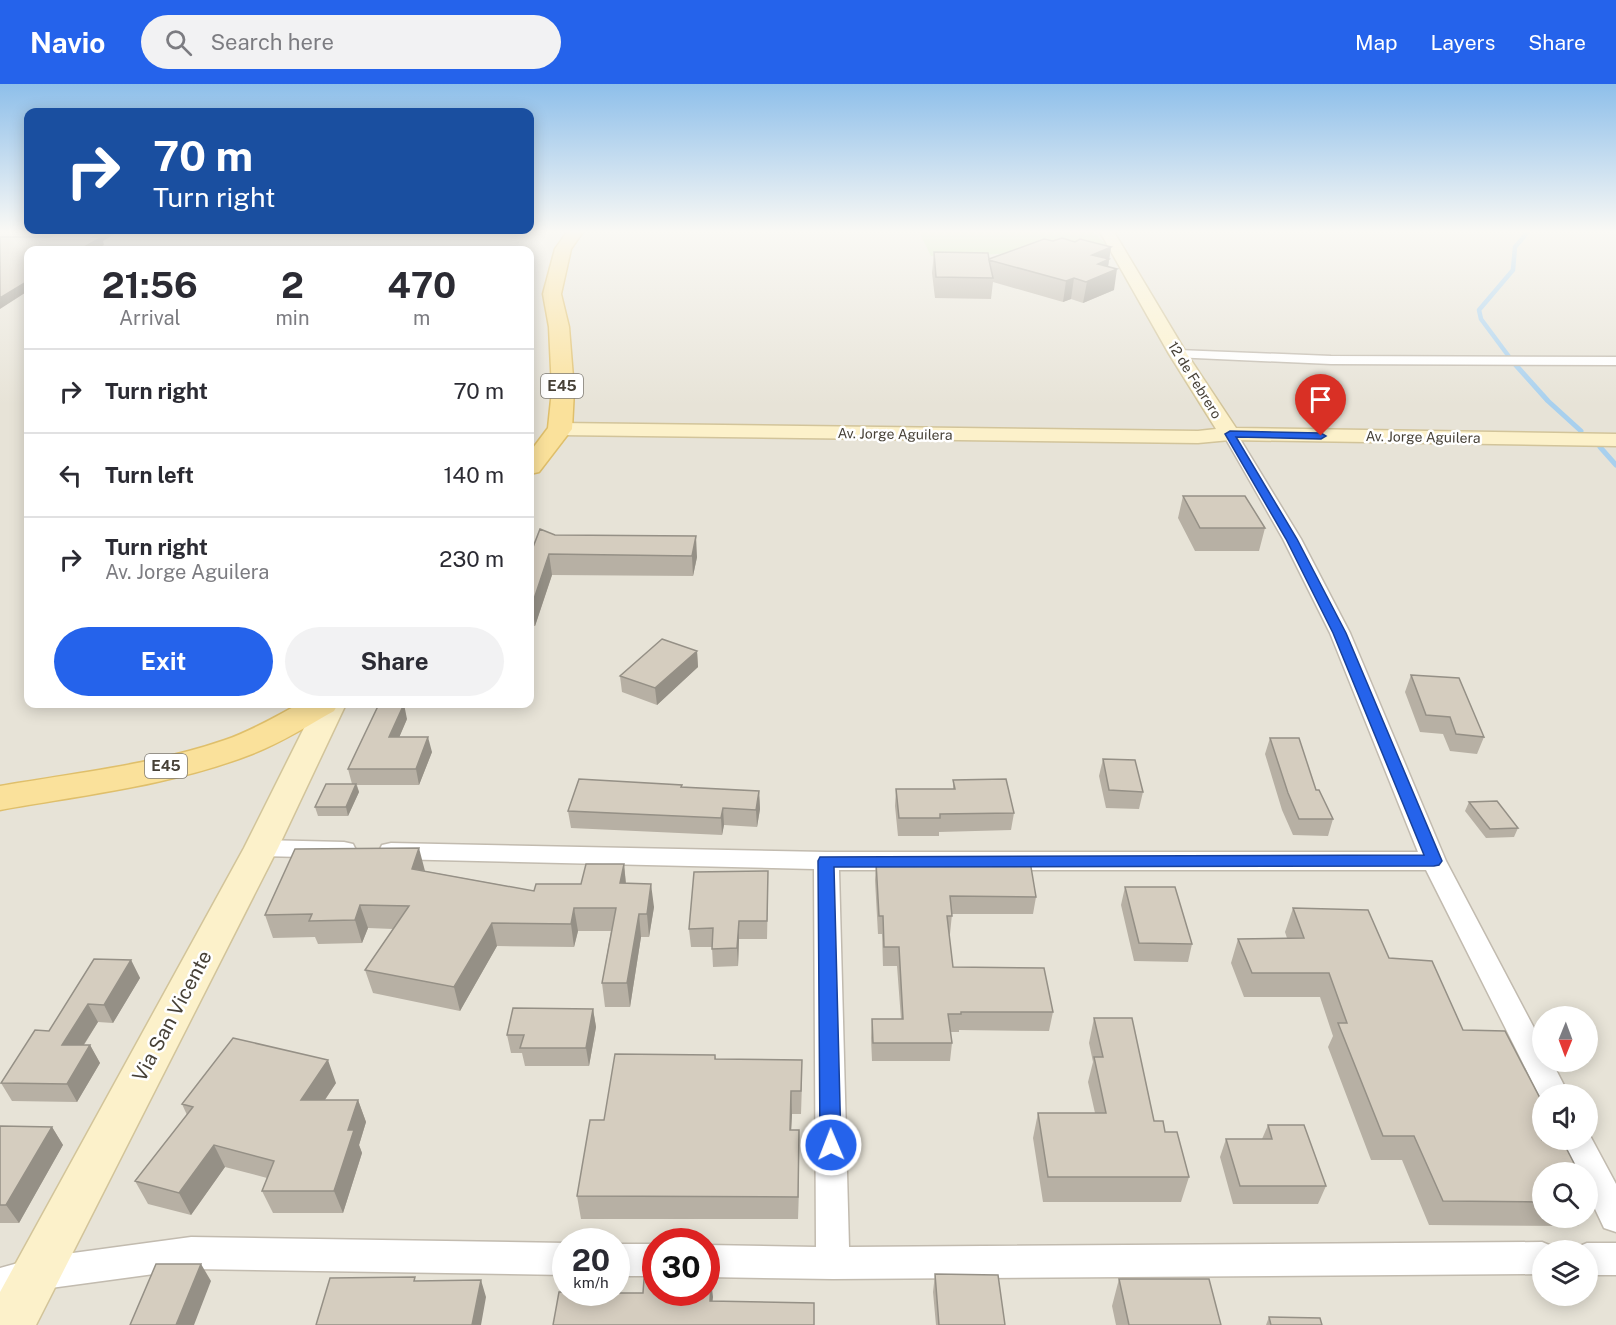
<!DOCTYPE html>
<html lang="en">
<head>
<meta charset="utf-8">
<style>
	:root { --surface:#fff; --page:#f2f2f3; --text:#2b2b33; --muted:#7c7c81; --line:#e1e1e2; --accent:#2563eb }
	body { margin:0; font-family:"Public Sans",sans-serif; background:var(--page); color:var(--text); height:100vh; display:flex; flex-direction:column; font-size:22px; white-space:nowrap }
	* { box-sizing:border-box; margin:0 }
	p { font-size:20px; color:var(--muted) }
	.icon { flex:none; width:33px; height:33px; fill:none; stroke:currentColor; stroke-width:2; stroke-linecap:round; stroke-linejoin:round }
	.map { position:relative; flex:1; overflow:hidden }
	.sheet { position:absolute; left:24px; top:162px; width:510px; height:462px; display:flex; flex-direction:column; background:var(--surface); border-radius:12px; box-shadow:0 3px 15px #0003 }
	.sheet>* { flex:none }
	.top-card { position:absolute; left:24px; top:24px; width:510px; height:126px; border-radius:12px; box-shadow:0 3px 15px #0003; background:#1a4fa0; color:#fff; overflow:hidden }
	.needle { width:39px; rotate:181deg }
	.controls { position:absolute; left:1532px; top:922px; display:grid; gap:12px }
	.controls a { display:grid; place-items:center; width:66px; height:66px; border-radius:50%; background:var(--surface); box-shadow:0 3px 15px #0003; font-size:30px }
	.speed { position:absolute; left:552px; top:1144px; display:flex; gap:12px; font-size:30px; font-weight:700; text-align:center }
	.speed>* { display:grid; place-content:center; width:78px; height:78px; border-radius:50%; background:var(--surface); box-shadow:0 3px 15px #0003; line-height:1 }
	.speed small { font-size:15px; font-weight:400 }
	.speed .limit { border:9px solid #d22; background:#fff; color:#111 }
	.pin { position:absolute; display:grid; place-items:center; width:51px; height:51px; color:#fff; margin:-62px -26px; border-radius:50% 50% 50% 0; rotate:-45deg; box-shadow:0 0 6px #0007 }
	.pin .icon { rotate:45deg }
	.me { position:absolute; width:66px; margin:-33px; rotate:359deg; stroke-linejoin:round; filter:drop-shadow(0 0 4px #0008) }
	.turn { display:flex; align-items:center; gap:21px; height:126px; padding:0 30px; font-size:27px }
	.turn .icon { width:78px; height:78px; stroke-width:2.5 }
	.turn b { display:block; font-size:42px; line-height:51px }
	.eta { display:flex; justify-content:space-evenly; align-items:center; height:102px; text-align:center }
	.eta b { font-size:36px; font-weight:700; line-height:42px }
	.primary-button { display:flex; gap:12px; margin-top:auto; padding:12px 30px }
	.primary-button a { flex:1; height:69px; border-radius:36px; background:var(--accent); color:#fff; font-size:24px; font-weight:700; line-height:69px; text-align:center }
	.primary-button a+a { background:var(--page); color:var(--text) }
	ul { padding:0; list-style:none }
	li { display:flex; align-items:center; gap:18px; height:84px; padding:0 30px; border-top:2px solid var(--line) }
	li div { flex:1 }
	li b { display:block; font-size:22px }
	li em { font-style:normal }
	header { display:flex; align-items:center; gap:36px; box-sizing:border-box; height:84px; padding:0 30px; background:var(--accent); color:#fff }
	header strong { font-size:28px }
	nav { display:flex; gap:33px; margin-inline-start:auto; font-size:21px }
	.search { width:420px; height:54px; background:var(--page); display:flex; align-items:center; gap:15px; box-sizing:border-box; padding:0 21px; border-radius:33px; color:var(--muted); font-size:22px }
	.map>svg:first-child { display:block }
	.residential { fill:#e7e3d7; fill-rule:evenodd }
	.green { fill:#cee6b3 }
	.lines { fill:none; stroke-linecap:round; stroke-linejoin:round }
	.stream-far1 { stroke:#a8d0ee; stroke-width:4.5 }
	.stream { stroke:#a8d0ee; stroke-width:5 }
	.street-casing { stroke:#c2bbaf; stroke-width:3 }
	.secondary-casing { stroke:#d2c49a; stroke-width:3 }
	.primary-casing { stroke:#dfbf6b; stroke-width:3 }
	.street { fill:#fff; fill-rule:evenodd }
	.secondary { fill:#fcf1ca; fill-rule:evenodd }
	.primary { fill:#fae19b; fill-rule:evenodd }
	.wall { fill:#b7b0a4 }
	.shaded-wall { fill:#959086 }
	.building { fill:#d5cdbf; stroke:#959086; stroke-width:1.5 }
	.route { fill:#2563eb; stroke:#184099; stroke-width:1.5 }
	.labels { text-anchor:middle; stroke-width:5; stroke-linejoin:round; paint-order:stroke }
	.far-street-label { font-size:14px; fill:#474137; stroke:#fff }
	.shield { fill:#fff; stroke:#7e7a73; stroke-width:1.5 }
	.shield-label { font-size:15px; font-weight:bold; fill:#474137 }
	.near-street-label { font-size:20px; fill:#474137; stroke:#fff }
</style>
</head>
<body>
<header>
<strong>Navio</strong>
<div class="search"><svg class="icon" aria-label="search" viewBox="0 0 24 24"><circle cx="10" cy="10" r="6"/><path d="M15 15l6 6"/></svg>Search here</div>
<nav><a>Map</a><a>Layers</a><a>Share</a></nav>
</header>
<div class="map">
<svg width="1616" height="1241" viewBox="0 0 1616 1241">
	<rect width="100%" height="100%" fill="#f4f1e9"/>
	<!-- residential -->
	<path class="residential" d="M0,148H1616V1241H0ZM28,166H530V620H28ZM1542,933H1587V978H1542ZM1542,1011H1587V1056H1542ZM1542,1089H1587V1134H1542ZM566,1158H616V1209H566ZM656,1158H706V1209H656ZM1542,1167H1587V1212H1542Z"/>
	<!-- green -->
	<path class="green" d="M919,148H1094L1112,167L931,172Z"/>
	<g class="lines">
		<!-- stream-far1 -->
		<path class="stream-far1" d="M1510,274L1481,235L1479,226L1513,186L1515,163L1528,148"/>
		<!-- stream -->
		<path class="stream" d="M1514,279L1548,317L1581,347
			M1600,363L1616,381"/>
		<!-- street casing -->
		<g class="street-casing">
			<path id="street" d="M1178,266L1331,272L1616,273V281L1331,280L1173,273L1171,270Z
				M1230,346L1237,350L1301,455L1350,549L1446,777L1542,959V978H1552L1569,1011H1542V1017L1426,786H839L849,1163L1542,1158L1554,1163L1556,1167H1542V1190L833,1195L706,1193V1161L816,1163L814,785L391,775L382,773L379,767L382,761L391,759L826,768H1418L1330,549L1283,455L1223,350Z
				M261,756L344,758L353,760L356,766L353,772L344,774L261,772L252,770L249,764L252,758Z
				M1587,1046L1616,1100V1148L1604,1144L1587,1108V1089H1578L1562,1056H1587Z
				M191,1153L566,1159V1191L191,1185L36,1206L0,1218V1184L36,1174Z
				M1587,1159H1616V1191H1587V1167H1574L1575,1164Z
				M616,1160H656V1192H616Z"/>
		</g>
		<!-- secondary casing -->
		<g class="secondary-casing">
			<path id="secondary" d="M1100,148H1114L1187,270L1236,344L1616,350V362L1230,356L1198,359L560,351L553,349L549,345L553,341L560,339L1198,347L1216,345L1169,270Z
				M316,620H346L278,764L36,1241H0V1208L244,764Z"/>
		</g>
		<!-- primary casing -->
		<g class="primary-casing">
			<path id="primary" d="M567,148H583L571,165L561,210L569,243L574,306L572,345L539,388L530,390V368L548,344L552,306L549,243L543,210L555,165Z
				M299,620H338L334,627C307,642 281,659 252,670C173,701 83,711 0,726V702C74,689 153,681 225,656C251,647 275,633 299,620Z"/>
		</g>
		<!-- street -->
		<use href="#street" class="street"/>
		<!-- secondary -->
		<use href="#secondary" class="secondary"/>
		<!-- primary -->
		<use href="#primary" class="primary"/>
	</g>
	<!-- wall -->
	<path class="wall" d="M1053,157L1075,158L1111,163L1108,183L1114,206L1083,219L1071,215L1063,218L993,198L991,215L935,214L932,189L934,168L989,175Z
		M1183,412L1265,444L1259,467H1195L1178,434Z
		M555,451L697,473L693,492L552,491L535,542H530V471Z
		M697,567L698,583L657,621L622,608L620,592Z
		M1411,591L1484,653L1477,670L1450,667L1443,650L1420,648L1405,608Z
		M407,635L399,653L432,668L419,701H357L359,708L348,732H318L315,723L352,700L348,685Z
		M1270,654L1316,706L1333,735L1328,752L1293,751L1282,726L1265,670Z
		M1103,675L1143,708L1139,725L1106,724L1099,692Z
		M953,696L1014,729L1011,746L939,748V752H898L895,722L896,705H953Z
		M682,701V703L759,707L760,725L757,743L724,741L722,751L571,744L568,727Z
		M1469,718L1518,744L1514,753L1486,754L1465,727Z
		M876,778L1036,813L1033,830H952L950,850H949L953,883L1053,928L1049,947L959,946V948H950L952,959L950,977H872L871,954L872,935H901L897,882H883L882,850H878L875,796Z
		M624,780L626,799L654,823L649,853H641L630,923H605L602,899L611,847H578L574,863L497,862L460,927L373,909L365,886L393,845L368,844L362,859L318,860L315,853L273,854L265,831L425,787L534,807L581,800Z
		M1125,803L1192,860L1188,878L1134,877L1121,821Z
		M768,805L767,855H739L738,882L713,883L712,863H691L689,845Z
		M1293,824L1389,874L1463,946L1542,1089V1134H1584L1578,1142L1429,1141L1402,1076H1371L1328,963L1333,952L1320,913H1244L1231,879L1238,855L1287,854L1285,848Z
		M131,876L140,894L113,939L98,938L84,961H90L100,979L77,1018L12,1017L1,999L49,947Z
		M593,925L596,943L589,982H525L522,969H511L507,951Z
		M1094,934L1154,1037L1165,1048L1189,1093L1181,1118H1043L1033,1054L1038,1029H1095L1088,998L1093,978L1089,959Z
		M715,971L716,975L802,999L801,1030H792L791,1046H799L798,1135H581L577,1112L604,1036Z
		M336,999L325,1016H358L366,1038L359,1061L362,1069L343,1129H273L262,1107L267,1094L225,1083L191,1131L148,1120L135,1097L187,1031L182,1020Z
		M1268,1041L1326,1102L1318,1120H1233L1220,1073L1226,1055H1262Z
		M0,1042L52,1043L63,1061L19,1139H0Z
		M1587,1104L1594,1118L1587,1129Z
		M935,1190L1005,1241H936L933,1208Z
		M1119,1195L1221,1241H1116L1112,1222Z
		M1269,1233L1322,1241H1266Z"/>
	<!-- shaded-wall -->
	<path class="shaded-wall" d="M102,148H118L103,157L104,161L95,166H79L93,153Z
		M1111,163L1107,189L1117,185L1114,206L1083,219L1092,171Z
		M1074,194L1071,215L1063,218L1066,197Z
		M28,197V207L0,225V214Z
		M696,452L697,473L693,492L692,472Z
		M549,470L552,491L535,542L532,521Z
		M697,567L698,583L657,621L655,604Z
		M404,620L407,635L393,668L389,653Z
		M428,653L432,668L419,701L416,685Z
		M356,700L359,708L348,732L346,723Z
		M759,707L760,725L757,743L756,726Z
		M723,724L724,741L722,751L721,734Z
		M419,764L425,787L412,785Z
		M624,780L626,802L620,799Z
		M651,800L654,823L649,853L647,830Z
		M360,821L368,844L362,859L355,836Z
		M574,824L578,847L574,863L571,840Z
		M639,830L641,853L630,923L627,899Z
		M739,837V855L738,882L737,864Z
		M492,839L497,862L460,927L454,903Z
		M131,876L140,894L113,939L104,921Z
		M88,920L98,938L72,979L62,961Z
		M593,925L596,943L589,982L586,964Z
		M90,961L100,979L77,1018L67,1000Z
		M328,976L336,999L310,1038L301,1016Z
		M791,1007L792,1030L790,1069V1046Z
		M358,1016L366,1038L359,1061L362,1069L343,1129L334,1107L348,1046Z
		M52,1043L63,1061L19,1139L6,1121Z
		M799,1046V1069L798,1135V1113Z
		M214,1061L225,1083L191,1131L179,1109Z
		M201,1180L211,1197L194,1241H176Z
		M481,1196L486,1213L481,1241H472Z
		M711,1196L713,1213L711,1234L710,1217Z"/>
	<!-- building -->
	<path class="building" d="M54,148H102L93,153H102L79,166H28V197L0,214V153H50L55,150Z
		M1062,154L1075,158L1080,155L1111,163L1092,171L1109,175L1098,180L1117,185L1086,198L1074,194L1066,197L989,176L993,194L936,193L934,168L988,169L989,175L1044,155L1053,157Z
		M1183,412H1245L1265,444H1200Z
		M540,445L555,451L696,452L692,472L549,470L532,521H530V471Z
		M662,555L697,567L655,604L620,592Z
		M1411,591L1459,594L1484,653L1456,650L1450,633L1426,631Z
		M379,620H404L389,653H428L416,685H348Z
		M1270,654H1299L1316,706H1319L1333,735H1299L1288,709Z
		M1103,675L1135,676L1143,708L1109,706Z
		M579,695L682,701L681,703L759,707L756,726L723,724L721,734L568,727Z
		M1006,695L1014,729L940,730V734H899L896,705H955L953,696Z
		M326,700H356L346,723H315Z
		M1497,717L1518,744L1490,745L1469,718Z
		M419,764L412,785L534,807L536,800H581L586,780H624L620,799L651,800L647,830H639L627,899H602L616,824H574L571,840L492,839L454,903L365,886L409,822L360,821L355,836L309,837L312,830L265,831L295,765Z
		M1030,777L1036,813L950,812L952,832H947L953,883L1044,884L1053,928H961V930H948L952,959H873L872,935H903L899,863H884L883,832H879L876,778Z
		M768,787L767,837H739L737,864L712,865L713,844L689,845L694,788Z
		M1125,803H1175L1192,860L1139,859Z
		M1293,824L1368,826L1389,874L1432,877L1463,946L1505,947L1542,1018V1056H1562L1579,1089H1542V1118L1443,1117L1414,1052H1383L1338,939H1347L1329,889H1252L1238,855L1304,854Z
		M94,875L131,876L104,921L88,920L62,961H90L67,1000L1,999L35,946L49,947Z
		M513,924L593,925L586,964H520L524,951H507Z
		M1094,934H1132L1154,1037H1163L1165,1048H1177L1189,1093H1048L1038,1029H1106L1094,973H1103Z
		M233,954L328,976L301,1016H358L348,1046H354L334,1107H262L274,1077L214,1061L179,1109L135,1097L193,1023L182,1020Z
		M615,970L715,971V975L802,976L801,1007H791L790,1046H799L798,1113L577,1112L590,1036H604Z
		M1268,1041H1304L1326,1102H1240L1226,1055H1272Z
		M0,1042L52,1043L6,1121H0Z
		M1587,1104L1594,1118H1587Z
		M156,1180H201L176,1241H130Z
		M935,1190L998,1191L1005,1241H939Z
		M415,1193L414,1197L481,1196L472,1241H316L330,1194Z
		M644,1195H656V1209H706V1196H711L710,1217L814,1219V1241H553L559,1208H566V1209H643Z
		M1119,1195H1209L1221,1241H1129Z
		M1269,1233L1320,1234L1322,1241H1271Z"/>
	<!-- sky -->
	<linearGradient id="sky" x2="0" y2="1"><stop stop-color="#8ebfea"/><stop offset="0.46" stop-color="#faf9f5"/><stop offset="1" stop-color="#faf9f5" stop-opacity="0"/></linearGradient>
	<rect width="1616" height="321" fill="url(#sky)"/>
	<!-- route -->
	<path class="route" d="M1230,347L1321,349L1326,352L1321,355L1236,353L1297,455L1346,549L1442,777L1439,781L1434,782L834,783L841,1061L838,1067L831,1070L823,1067L820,1061L818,777L820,773L1424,771L1333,549L1286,455L1225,350Z"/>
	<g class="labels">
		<!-- far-street labels -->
		<g class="far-street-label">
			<text transform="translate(1195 296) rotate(58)" y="5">12 de Febrero</text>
			<text transform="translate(895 350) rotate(1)" y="5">Av. Jorge Aguilera</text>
			<text transform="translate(1423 353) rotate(1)" y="5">Av. Jorge Aguilera</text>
		</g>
		<!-- shield labels -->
		<g class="shield">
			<rect x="541" y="290" width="42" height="24" rx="4.5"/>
			<rect x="145" y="670" width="42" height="24" rx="4.5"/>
		</g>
		<g class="shield-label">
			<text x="562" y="307">E45</text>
			<text x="166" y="687">E45</text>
		</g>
		<!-- near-street labels -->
		<g class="near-street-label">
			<text transform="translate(172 932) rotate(-62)" y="7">Via San Vicente</text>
		</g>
	</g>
</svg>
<div class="controls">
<a><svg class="needle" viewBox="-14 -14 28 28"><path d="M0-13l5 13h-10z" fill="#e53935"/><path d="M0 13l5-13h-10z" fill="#7c7c81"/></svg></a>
<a><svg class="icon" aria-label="sound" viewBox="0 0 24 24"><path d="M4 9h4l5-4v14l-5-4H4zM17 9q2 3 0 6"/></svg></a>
<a><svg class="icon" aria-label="search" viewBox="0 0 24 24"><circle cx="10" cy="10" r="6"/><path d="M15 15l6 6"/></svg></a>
<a><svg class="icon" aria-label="layers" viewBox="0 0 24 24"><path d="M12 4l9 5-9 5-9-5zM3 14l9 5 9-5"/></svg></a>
</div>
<div class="speed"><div>20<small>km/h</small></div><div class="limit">30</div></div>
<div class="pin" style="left:1321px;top:352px;background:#d93025"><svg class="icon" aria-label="arrive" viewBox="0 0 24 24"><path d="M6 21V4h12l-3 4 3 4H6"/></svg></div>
<svg class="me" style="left:831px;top:1061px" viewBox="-20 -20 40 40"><circle r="17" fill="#2563eb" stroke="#fff" stroke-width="3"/><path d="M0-11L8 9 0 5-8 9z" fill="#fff"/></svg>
<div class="top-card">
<div class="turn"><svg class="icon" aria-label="right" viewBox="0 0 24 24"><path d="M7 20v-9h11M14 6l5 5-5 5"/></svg><div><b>70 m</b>Turn right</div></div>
</div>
<section class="sheet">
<div class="eta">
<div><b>21:56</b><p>Arrival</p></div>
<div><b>2</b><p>min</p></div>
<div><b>470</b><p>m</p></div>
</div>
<ul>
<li><svg class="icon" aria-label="right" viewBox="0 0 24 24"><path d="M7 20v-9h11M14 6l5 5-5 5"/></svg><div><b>Turn right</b></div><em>70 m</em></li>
<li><svg class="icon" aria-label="left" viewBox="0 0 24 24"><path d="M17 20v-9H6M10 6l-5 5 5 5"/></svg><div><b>Turn left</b></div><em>140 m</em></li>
<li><svg class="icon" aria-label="right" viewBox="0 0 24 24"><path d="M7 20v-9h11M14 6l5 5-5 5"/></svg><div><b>Turn right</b><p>Av. Jorge Aguilera</p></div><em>230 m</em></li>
</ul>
<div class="primary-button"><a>Exit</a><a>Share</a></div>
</section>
</div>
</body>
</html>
